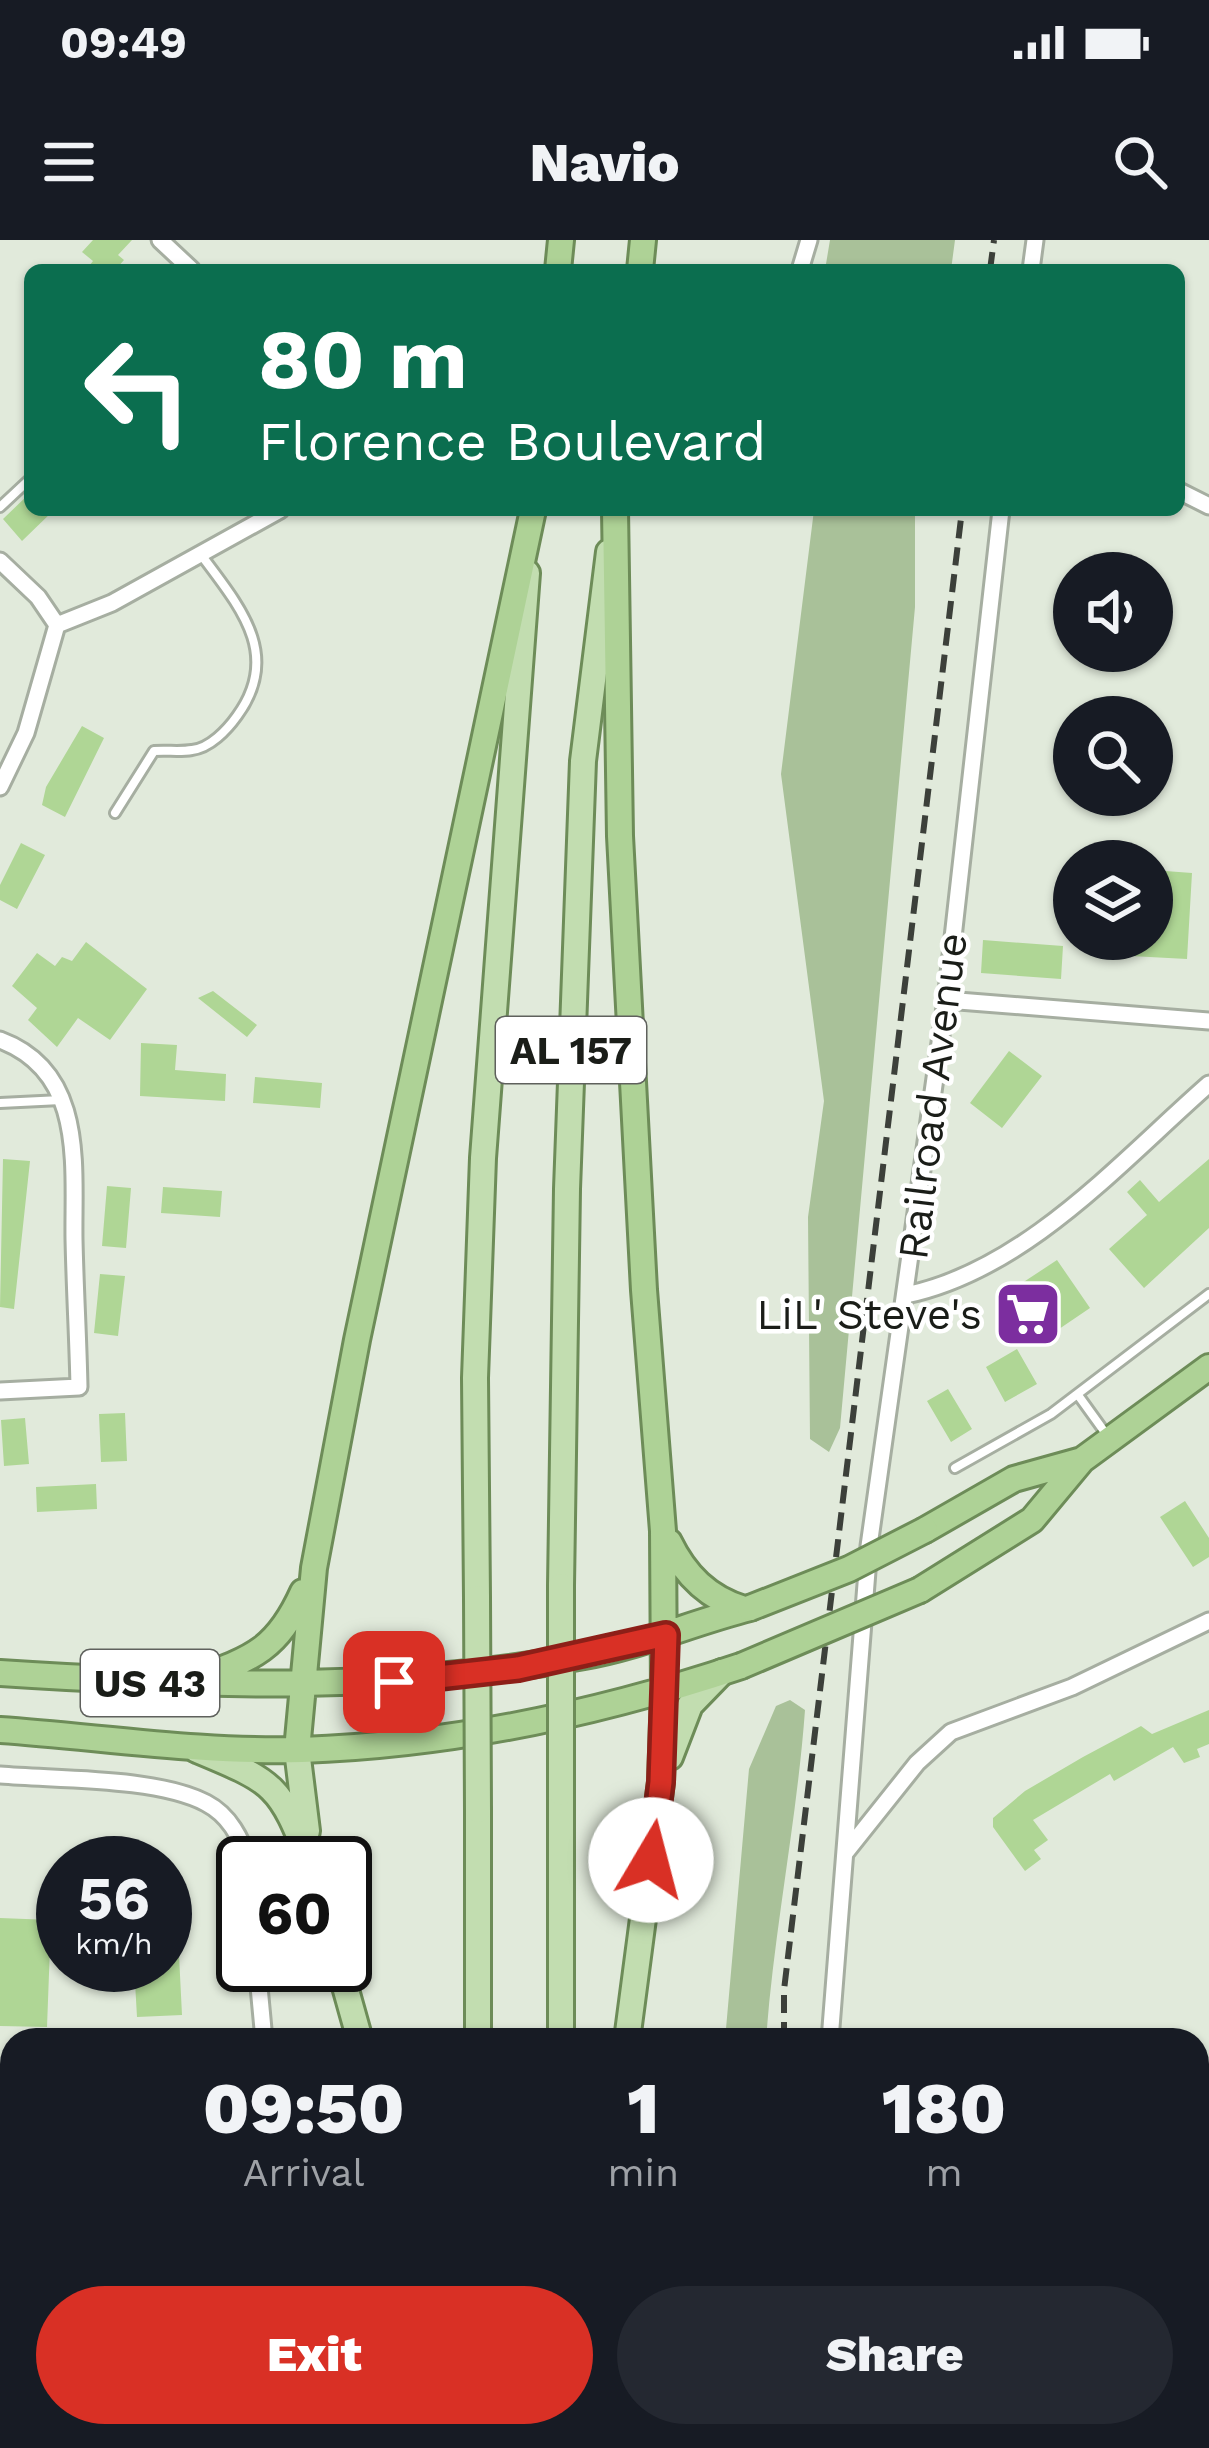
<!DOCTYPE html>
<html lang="en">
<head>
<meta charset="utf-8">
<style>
	:root { --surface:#171b24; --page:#242831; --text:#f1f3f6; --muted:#9ea1a6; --accent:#d93025 }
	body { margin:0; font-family:"Work Sans",sans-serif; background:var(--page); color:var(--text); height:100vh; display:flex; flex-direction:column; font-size:45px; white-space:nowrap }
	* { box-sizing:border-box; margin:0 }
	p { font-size:39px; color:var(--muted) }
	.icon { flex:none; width:66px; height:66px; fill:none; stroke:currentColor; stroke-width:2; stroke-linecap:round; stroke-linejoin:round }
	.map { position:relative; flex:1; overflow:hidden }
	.panel { position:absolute; left:0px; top:1788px; width:1209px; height:420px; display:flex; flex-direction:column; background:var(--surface); border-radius:36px 36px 0 0; box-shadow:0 3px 9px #0004 }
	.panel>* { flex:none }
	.banner { position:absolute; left:24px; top:24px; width:1161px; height:252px; border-radius:18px; box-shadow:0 3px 9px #0004; background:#0b6e4f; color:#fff; overflow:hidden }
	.fabs { position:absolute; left:1053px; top:312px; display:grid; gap:24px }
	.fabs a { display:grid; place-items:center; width:120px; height:120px; border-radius:50%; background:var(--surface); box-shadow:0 3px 9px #0004; font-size:60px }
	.speed { position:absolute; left:36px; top:1596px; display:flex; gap:24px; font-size:60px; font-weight:700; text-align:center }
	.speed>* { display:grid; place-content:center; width:156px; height:156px; border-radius:50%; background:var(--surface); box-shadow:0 3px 9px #0004; line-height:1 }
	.speed small { font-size:30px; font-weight:400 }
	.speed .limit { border:6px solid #111; border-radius:18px; background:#fff; color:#111 }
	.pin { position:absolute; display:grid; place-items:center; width:102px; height:102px; color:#fff; margin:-51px; border-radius:24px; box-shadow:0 6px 18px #0006 }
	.me { position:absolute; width:132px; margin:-66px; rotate:8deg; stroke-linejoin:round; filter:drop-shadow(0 0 9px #0008) }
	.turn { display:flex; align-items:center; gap:42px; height:252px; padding:0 36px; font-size:54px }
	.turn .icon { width:156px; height:156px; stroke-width:2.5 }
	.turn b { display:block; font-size:84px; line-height:102px }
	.eta { display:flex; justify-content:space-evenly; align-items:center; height:204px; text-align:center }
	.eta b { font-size:72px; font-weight:800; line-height:84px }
	.action { display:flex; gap:24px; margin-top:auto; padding:24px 36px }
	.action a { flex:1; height:138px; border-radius:72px; background:var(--accent); color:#fff; font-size:48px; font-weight:800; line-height:138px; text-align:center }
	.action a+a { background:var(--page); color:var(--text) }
	.status { display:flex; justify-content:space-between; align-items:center; height:84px; padding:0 60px; background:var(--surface); direction:ltr }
	.status svg { height:33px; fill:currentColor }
	header { display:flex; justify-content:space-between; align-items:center; height:156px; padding:0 36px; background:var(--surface); font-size:54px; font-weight:800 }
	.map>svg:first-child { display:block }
	.green { fill:#a9c199 }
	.building { fill:#afd695 }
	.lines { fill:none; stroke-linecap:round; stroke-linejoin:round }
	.service-casing { stroke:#a6aea1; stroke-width:14 }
	.minor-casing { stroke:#a6aea1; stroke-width:21 }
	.primary-casing { stroke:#6d8c58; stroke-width:30 }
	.trunk-casing { stroke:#6d8c58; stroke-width:30 }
	.service { stroke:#fff; stroke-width:8 }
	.minor { stroke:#fff; stroke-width:15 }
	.primary { stroke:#c2ddb0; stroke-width:24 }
	.trunk { stroke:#aed296; stroke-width:24 }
	.rail { stroke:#3c403a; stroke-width:6; stroke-dasharray:18 9; stroke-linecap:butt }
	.primary-bridge-casing { stroke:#6d8c58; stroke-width:30; stroke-linecap:butt }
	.trunk-bridge-casing { stroke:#6d8c58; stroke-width:30; stroke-linecap:butt }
	.primary-bridge { stroke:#c2ddb0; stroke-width:24 }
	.trunk-bridge { stroke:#aed296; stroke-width:24 }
	.route-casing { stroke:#8d1f18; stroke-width:30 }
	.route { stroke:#d93025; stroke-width:21 }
	.labels { text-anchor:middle; stroke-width:9; stroke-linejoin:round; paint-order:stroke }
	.shield { fill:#fff; stroke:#5f615d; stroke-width:3 }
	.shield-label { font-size:39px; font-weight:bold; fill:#1a1d18 }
	.street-label { font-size:42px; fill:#1a1d18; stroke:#fff }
	.poi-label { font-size:42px; fill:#1a1d18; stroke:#fff; text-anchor:end }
</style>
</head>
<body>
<div class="status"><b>09:49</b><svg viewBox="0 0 49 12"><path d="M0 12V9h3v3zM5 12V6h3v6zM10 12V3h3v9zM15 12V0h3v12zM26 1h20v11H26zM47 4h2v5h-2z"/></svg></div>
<header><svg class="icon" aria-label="menu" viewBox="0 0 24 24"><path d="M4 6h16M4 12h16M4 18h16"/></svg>Navio<svg class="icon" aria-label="search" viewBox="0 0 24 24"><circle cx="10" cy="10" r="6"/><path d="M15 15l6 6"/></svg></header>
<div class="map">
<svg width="1209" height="2208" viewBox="0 0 1209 2208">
	<rect width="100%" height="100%" fill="#e1eadb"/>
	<!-- green -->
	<path class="green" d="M830,0H955L951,30H825Z
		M814,270H915V367L840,1188L829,1212L810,1199L808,977L824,861L781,534Z
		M790,1460L805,1470C797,1580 774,1689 766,1800H725L749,1529L776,1466Z"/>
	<!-- building -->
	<path class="building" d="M93,0H132L118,15L124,20L115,30H86L93,21L82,12Z
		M30,253V270H54L22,301L3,279Z
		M82,486L104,498L65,577L42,565L46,547Z
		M21,603L45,615L17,669L0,660V645Z
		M1152,630L1192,633L1187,719L1112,715L1113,699H1152Z
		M983,700L1063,706L1061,739L981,733Z
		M86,702L147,749L110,800L78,778L57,807L28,780L37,768L12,746L37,713L55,726L62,717L72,721Z
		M213,751L257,785L247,797L198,758Z
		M141,803L177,805L175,830L226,834L225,861L140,856Z
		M1009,811L1042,836L1002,888L970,863Z
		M255,837L322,843L320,868L253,863Z
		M3,919L30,921L14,1069L0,1067Z
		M1209,919V988L1144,1048L1109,1009L1147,975L1127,952L1140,940L1159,962Z
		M107,946L131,948L126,1008L102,1006Z
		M163,947L222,951L220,977L161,973Z
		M1057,1020L1090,1068L1034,1106L1001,1057Z
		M100,1034L125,1036L118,1096L94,1093Z
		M1017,1109L1037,1144L1005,1162L986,1127Z
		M948,1149L972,1189L951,1202L927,1161Z
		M125,1173L127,1221L101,1222L99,1174Z
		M25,1178L29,1224L4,1226L1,1180Z
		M96,1244L97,1269L37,1272L36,1247Z
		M1185,1261L1209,1298V1317L1193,1327L1160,1277Z
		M1209,1470V1504L1197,1509L1200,1517L1184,1523L1173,1507L1114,1541L1110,1534L1033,1580L1048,1600L1034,1610L1041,1619L1025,1631L993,1587V1578L1025,1551L1083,1517L1141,1486L1152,1494Z
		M165,1675H177L182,1775L137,1777L134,1725H165Z
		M0,1678L51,1680L47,1787L0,1786Z"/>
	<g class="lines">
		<!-- service casing -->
		<g class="service-casing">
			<path id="service" d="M0,267L30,239
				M115,573L154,511C167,510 180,512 192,510C210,508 227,490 237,476C282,415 240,367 202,316
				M0,863L61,860
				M1078,1155L1109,1198
				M955,1228L1051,1174L1209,1054
				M1197,1964L1209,1957
				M1197,2141L1209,2161"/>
		</g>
		<!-- minor casing -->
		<g class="minor-casing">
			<path id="minor" d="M160,0L192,30
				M800,30L809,0
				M1031,30L1035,0
				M1179,251L1209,266
				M0,321L38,357L57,385
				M57,385L112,363L280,270
				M0,547L26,493L57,385
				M946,760L1209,781
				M0,800C86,832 73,926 74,999C75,1049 78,1098 79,1147L0,1151
				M906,1055C1026,1030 1120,922 1209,844
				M0,1535C57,1540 156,1537 206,1563C229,1575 242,1599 248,1623
				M846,1612L917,1523L951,1492L1072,1447L1209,1381
				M257,1725L264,1800
				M830,1800L869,1306L946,760L1001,270
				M0,1975L12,1973
				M377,2196L383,2208
				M865,2196L868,2208
				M82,2208L83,2196"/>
		</g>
		<!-- primary casing -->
		<g class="primary-casing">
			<path id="primary" d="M561,1346L567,949L583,521L609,312
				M477,1358L475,1138L483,918L527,333
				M197,1510C274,1542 280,1544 310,1623
				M297,1510L307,1591
				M670,1517L690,1465L722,1432
				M561,1553V1800
				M339,1725L360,1800
				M478,1800V1570
				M627,1800L661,1542L664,1452
				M455,2196V2208
				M483,2196V2208
				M567,2208L569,2196"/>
		</g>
		<!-- trunk casing -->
		<g class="trunk-casing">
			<path id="trunk" d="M558,30L561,0
				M640,30L643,0
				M615,270L620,596L644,1050L663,1291L664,1452
				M925,1290L1014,1239L1082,1220
				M669,1302C685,1335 708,1358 744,1369
				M920,1350L1032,1280L1082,1220L1209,1127
				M0,1433C197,1446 389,1453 584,1416C641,1406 694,1382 750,1368
				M196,1439C253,1418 277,1410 303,1352
				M0,1490C99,1497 203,1513 302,1510C450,1505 600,1473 741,1426
				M297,1510L314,1328L357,1100L533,270"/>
		</g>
		<!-- service -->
		<use href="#service" class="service"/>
		<!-- minor -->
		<use href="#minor" class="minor"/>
		<!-- primary -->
		<use href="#primary" class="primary"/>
		<!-- trunk -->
		<use href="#trunk" class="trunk"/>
		<!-- rail -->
		<path class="rail" d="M990,30L994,0
			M784,1800V1750L962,270
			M822,2196L825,2208"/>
		<!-- primary-bridge casing -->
		<g class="primary-bridge-casing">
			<path id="primary-bridge" d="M477,1358L478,1570
				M561,1553V1346"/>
		</g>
		<!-- trunk-bridge casing -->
		<g class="trunk-bridge-casing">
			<path id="trunk-bridge" d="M750,1368L849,1329L925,1290
				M741,1426L920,1350"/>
		</g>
		<!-- primary-bridge -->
		<use href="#primary-bridge" class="primary-bridge"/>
		<!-- trunk-bridge -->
		<use href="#trunk-bridge" class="trunk-bridge"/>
	</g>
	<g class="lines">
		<!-- route casing -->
		<g class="route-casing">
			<path id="route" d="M394,1442L518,1428L666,1395L661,1542L651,1620"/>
		</g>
		<!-- route -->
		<use href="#route" class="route"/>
	</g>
	<!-- icons -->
	<defs>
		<g id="supermarket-square" transform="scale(3.45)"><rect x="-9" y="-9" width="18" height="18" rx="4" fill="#7c2e9f" stroke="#fff"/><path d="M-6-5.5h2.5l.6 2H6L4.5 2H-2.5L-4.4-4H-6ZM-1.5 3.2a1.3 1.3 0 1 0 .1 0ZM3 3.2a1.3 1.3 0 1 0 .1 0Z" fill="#fff"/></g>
	</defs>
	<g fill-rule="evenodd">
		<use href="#supermarket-square" x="1028" y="1074"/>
	</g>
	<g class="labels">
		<!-- shield labels -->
		<g class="shield">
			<rect x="496" y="777" width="150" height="66" rx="9"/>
			<rect x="81" y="1410" width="138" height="66" rx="9"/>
		</g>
		<g class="shield-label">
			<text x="571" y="824">AL 157</text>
			<text x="150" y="1457">US 43</text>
		</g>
		<!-- street labels -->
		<g class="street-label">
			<text transform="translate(932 856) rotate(-83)" y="15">Railroad Avenue</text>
		</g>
		<!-- poi labels -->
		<g class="poi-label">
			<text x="982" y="1089">LiL' Steve's</text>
		</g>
	</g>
</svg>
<div class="fabs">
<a><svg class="icon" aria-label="sound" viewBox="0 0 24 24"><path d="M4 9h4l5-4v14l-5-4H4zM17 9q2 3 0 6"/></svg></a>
<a><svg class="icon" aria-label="search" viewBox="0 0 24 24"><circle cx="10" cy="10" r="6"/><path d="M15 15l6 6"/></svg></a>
<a><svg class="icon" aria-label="layers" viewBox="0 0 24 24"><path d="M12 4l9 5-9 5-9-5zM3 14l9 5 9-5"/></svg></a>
</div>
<div class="speed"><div>56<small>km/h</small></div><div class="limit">60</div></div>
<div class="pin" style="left:394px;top:1442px;background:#d93025"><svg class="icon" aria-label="arrive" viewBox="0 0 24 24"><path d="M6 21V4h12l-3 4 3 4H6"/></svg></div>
<svg class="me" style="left:651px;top:1620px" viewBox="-20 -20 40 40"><circle r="19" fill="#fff"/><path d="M0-13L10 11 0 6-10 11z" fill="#d93025"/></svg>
<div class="banner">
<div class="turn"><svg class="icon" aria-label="left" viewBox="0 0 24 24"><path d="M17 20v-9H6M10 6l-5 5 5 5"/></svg><div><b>80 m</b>Florence Boulevard</div></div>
</div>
<section class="panel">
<div class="eta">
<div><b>09:50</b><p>Arrival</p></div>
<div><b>1</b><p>min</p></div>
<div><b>180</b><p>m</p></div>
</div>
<div class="action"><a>Exit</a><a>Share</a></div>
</section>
</div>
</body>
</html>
